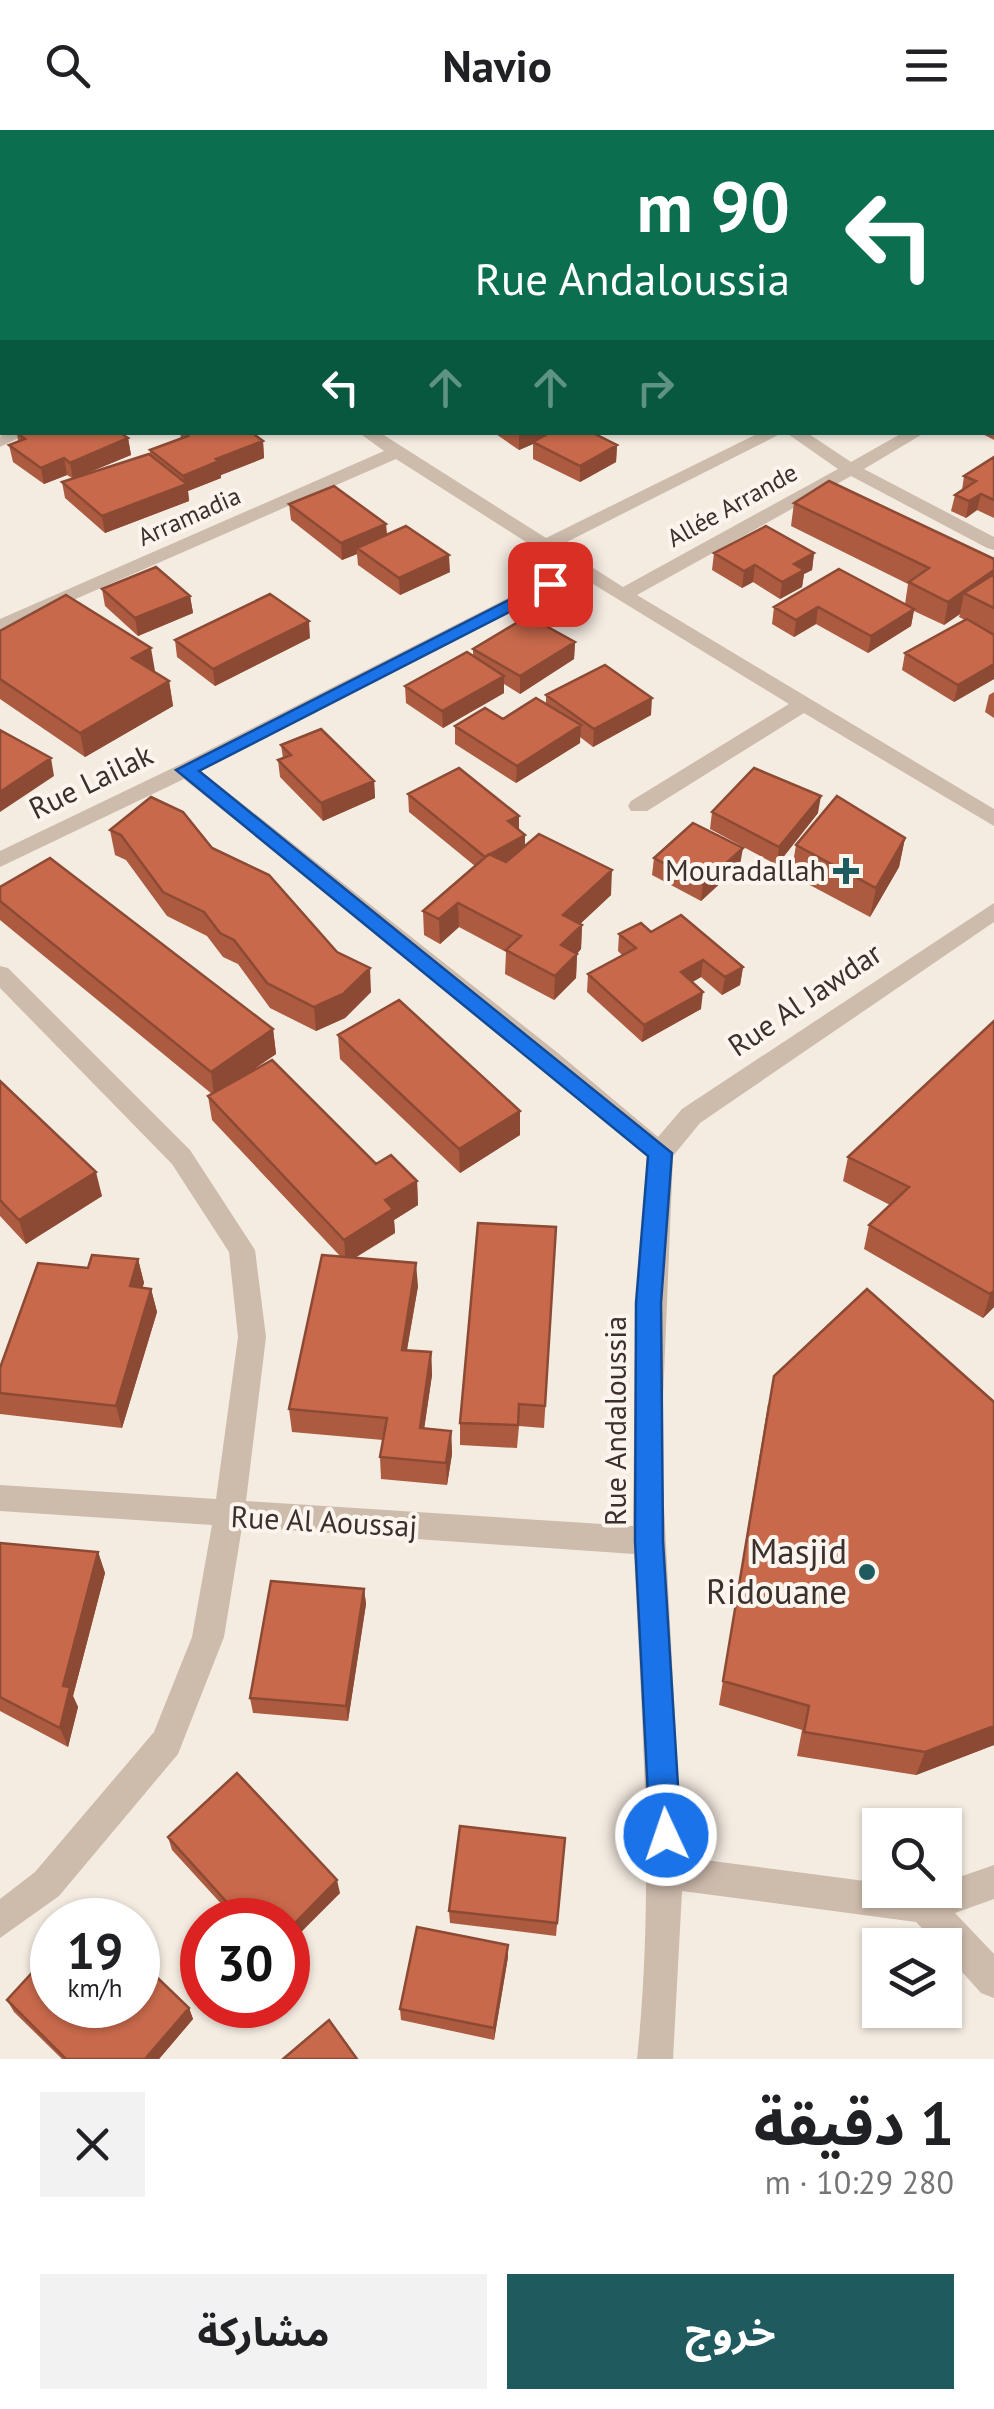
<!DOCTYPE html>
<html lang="ar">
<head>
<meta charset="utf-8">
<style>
	:root { --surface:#fff; --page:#f2f2f2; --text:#202124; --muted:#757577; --accent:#1f5a5e }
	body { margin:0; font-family:"PT Sans","Noto Sans Arabic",sans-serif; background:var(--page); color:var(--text); direction:rtl; height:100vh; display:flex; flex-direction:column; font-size:38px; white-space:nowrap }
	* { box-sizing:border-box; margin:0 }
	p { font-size:32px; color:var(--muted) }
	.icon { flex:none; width:55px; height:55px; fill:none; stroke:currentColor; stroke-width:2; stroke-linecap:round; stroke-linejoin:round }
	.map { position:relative; height:1929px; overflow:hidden; direction:ltr }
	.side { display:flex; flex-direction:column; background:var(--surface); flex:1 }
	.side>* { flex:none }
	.hud { position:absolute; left:0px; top:0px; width:995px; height:305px; box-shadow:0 2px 8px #0004; direction:rtl; background:#0b6e4f; color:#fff; overflow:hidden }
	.fabs { position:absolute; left:862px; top:1678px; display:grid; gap:20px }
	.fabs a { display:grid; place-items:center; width:100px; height:100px; border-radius:0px; background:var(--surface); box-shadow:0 2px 8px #0004; font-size:50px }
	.speed { position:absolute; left:30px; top:1768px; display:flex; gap:20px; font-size:50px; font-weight:700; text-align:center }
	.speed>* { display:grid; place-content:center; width:130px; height:130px; border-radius:50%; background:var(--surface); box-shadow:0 2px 8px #0004; line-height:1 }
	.speed small { font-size:25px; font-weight:400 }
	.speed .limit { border:15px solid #d22; background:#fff; color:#111 }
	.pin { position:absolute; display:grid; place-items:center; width:85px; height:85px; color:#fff; margin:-42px; border-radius:20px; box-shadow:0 5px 15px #0006 }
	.me { position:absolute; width:110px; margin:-55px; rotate:357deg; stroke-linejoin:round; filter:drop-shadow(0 0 8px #0008) }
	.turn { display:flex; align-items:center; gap:35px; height:210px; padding:0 40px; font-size:45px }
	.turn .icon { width:130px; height:130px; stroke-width:2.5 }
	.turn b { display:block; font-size:70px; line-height:85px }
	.lanes { display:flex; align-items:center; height:95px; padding:0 40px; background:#0003; justify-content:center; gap:50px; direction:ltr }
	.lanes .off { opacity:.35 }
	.round { display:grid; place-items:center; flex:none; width:105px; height:105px; border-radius:0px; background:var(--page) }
	.summary { display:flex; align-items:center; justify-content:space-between; height:170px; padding:0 40px }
	h1 { font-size:60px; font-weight:700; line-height:75px }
	.primary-button { display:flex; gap:20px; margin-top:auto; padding:20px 40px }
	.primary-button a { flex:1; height:115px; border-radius:0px; background:var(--accent); color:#fff; font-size:40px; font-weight:700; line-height:115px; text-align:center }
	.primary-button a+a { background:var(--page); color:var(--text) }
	header { display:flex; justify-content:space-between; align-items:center; height:130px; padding:0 40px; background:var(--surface); font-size:45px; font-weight:700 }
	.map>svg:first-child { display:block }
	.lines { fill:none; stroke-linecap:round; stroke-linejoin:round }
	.minor { fill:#cdbbac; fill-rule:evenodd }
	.wall { fill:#ac5a40 }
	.shaded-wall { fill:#8c4a34 }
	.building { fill:#c8694b; stroke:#8c4a34; stroke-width:2.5 }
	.route { fill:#1a73e8; stroke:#114b97; stroke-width:2.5 }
	.poi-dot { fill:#1f5a5e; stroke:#fbf5ee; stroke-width:4 }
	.labels { text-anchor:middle; stroke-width:8; stroke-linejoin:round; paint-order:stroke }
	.far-street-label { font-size:25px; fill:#3b302b; stroke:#fbf5ee }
	.street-label { font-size:30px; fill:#3b302b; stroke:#fbf5ee }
	.poi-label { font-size:30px; fill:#3b302b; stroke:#fbf5ee; text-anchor:end }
	.near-poi-label { font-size:35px; fill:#3b302b; stroke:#fbf5ee; text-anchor:end }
</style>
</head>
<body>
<header><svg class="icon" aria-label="menu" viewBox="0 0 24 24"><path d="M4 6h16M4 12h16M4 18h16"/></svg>Navio<svg class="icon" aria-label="search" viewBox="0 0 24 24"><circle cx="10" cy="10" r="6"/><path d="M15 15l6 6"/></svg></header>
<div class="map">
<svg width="994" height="1929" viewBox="0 0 994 1929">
	<rect width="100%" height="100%" fill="#f4ebe1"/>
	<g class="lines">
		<!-- minor -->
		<path class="minor" d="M883,0H901L903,2H885Z
			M992,42H994V50H992Z
			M0,75H2V84H0Z
			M992,80H994V89H992Z
			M2,159V169L0,170V160Z
			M992,192H994V202H992Z
			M994,258V269H992V258Z
			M7,302H31L0,317V306Z
			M358,302H379L546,408L761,302H784L559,416L623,457L838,339L785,302H806L851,332L904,302H926L864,339L994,407V420L987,418L851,346L637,465L994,679V696L804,583L647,681H631L628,676L631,671L789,574L580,446L201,641L558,923L658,1007L682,979L994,773V792L700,993L673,1026L661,1318L682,1727L880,1753V1760H945V1752L994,1735V1769L955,1783L994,1824V1868L981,1863L945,1823V1815H938L916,1792L682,1761L673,1929H637C655,1760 642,1593 634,1424L242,1397L224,1507L178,1624L59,1766L0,1808V1769L35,1742L154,1602L192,1507L212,1395L0,1381V1355L216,1369L238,1207L229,1122L172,1034L0,858V836L8,838L190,1020L255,1120L266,1207L246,1371L633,1396L635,1219L647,1026L540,935L184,649L0,737V721L179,635L567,438L396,329L0,502V489L384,321Z"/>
	</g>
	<!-- wall -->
	<path class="wall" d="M668,0H721L715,2H674Z
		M944,0H994V25H992V2H943Z
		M2,27V63L0,62V28Z
		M994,278V310L979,302H992V279Z
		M180,302H251L263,311L264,328L221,345V348L188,361L189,371L105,403L65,368L62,352L72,348L67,345L44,354L13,332L9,315L18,311L17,303L128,308L131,325L85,344L150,325V320L181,309Z
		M493,302H591L617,315L616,332L580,352L533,329V314L519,320Z
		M994,327V388L977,380L966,388L951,381L955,365L962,360L964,346Z
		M794,373L994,429V549L954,572L902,540L905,523L965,490L959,487L960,484L944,495L914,481L911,496L868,523L816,494L794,507L772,494L774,477L905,474L908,454L791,396Z
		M289,374L386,394L387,405L450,442L400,465L358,435L357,424L342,430L291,390Z
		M714,423H814L812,440L804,444L802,457L780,469L753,452L742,458L712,440Z
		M102,459L190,466L193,483L138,506L105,476Z
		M0,501L155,541L154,542L169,551L173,576L85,627L0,569Z
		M310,508L215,556L177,527L175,510Z
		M575,512L574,529L520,564L504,554V563L443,598L406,573L405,556L473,526V519Z
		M994,562V588L985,582L989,565Z
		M546,565L651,585L593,617L580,607V613L516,653L455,614V596L503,589L546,574Z
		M281,615L374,651L375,668L323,691L280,647L278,630L283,628Z
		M408,664L519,686V700L525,705V716L611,765L580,794L582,795L581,819L577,824L576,848L554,870L505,844L506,822L459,797L440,814L424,805L423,781L475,736L409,682Z
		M712,682L818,683L777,735L710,699Z
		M110,700L212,718L371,862L345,888L316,901L270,878L238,834L223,827L207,806L167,786L126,730L115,725Z
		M905,708L899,737L870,787L791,745L796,715Z
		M654,728L740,735L701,771L652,745Z
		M0,757L273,899L276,924L238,950L376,1034L417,1051L418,1075L394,1090L395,1103L355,1128L418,1156L407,1220L431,1222L432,1245L424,1299L451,1301L452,1324L447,1355L381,1349L380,1327L383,1310L292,1302L289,1279L340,1126L212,990L208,966L212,964L0,790Z
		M619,804L743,837L740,855L722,865L701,847L692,852L701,879L642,912L587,862L588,844L623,826L618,821Z
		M994,891V1177L983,1188L864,1119L869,1095L890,1075L843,1051L848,1027Z
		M338,905L520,981V1005L460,1043L340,929Z
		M0,951L102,1066L26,1114L0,1086Z
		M556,1097L544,1298L519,1296L517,1318L460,1315V1293Z
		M138,1129L144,1153L142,1158L151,1159L157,1182L122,1298L0,1284V1238L88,1138Z
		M768,1274L994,1615L916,1645L797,1626L802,1600L719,1575Z
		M0,1413L98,1422L105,1443L73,1566L78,1577L68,1617L0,1581Z
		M364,1459L366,1474L348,1591L253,1583L250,1568Z
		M168,1707L340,1763L288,1815V1790H236L172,1720Z
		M565,1708L556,1806L450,1793L449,1781Z
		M508,1827L494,1910L401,1890L400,1879Z
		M7,1870L189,1878L193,1889L159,1929H62L14,1882Z"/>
	<!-- shaded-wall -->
	<path class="shaded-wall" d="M123,0H152L143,2H123Z
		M354,0H440L433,2H347Z
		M585,0H613L602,2H585Z
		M695,0H721L715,2H695Z
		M2,109V150L0,154V113Z
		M2,209V226L0,227V210Z
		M522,302H562L533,312V314L519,320V303Z
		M128,308L131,325L73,349L70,333Z
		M263,311L264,328L221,345V348L188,361L189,371L105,403L102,386L184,355L183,346L216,329Z
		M617,315L616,332L580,352V336Z
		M64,328L67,345L44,354L41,338Z
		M981,364L977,380L966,388L969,371Z
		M386,394L387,411L357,418V424L342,430L341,413Z
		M814,423L812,440L804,444L802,457L780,469L782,452L794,434Z
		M449,425L450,442L400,465L399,448Z
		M755,435L753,452L742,458L744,441Z
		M994,440V460L964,463L960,484L944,495L948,472Z
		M190,466L193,483L138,506L135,488Z
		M818,477L816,494L794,507L796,490Z
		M914,479L911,496L868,523L871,506Z
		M309,491L310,508L215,556L213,539Z
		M575,512L574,529L520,564V546Z
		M151,518L155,541L136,552L132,528Z
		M994,534V549L954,572L958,555Z
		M504,546V563L443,598L442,581Z
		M169,551L173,576L85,627L80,603Z
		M652,568L651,585L593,617L594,599Z
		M581,595L580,613L516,653L517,636Z
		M51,628L54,646L0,682V662Z
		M374,651L375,668L323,691L321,673Z
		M821,666L818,683L777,735L779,717Z
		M519,686V703L508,691Z
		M525,705V722L485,745V727Z
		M905,708L899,737L870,787L876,758Z
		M743,718L740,735L701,771L703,754Z
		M612,740L611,765L563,810V785Z
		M458,773L459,797L440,814L439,789Z
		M582,795L581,819L560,840L561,815Z
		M577,824L576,848L554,870L555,846Z
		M703,830L701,847L679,860L681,842Z
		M743,837L740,855L722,865L725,847Z
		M370,838L371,862L345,888L316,901L314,877Z
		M703,862L701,879L642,912L644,895Z
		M273,899L276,924L214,966L211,942Z
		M520,981V1005L460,1043L459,1019Z
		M96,1042L102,1066L26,1114L19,1090Z
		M417,1051L418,1075L394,1090L395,1103L346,1133L344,1110L385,1070Z
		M138,1129L144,1153L135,1179L130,1156Z
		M416,1133L418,1156L403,1242L402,1220Z
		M151,1159L157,1182L122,1298L116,1276Z
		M994,1161V1177L983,1188L990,1164Z
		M431,1222L432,1245L421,1320L420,1298Z
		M451,1301L452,1324L447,1355L446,1333Z
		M98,1422L105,1443L73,1566L78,1577L68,1617L60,1598L63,1556Z
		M364,1459L366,1474L348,1591L346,1576Z
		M994,1596V1615L916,1645L925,1622Z
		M337,1750L340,1763L288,1815V1800Z
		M508,1815V1827L494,1910V1898Z
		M189,1878L193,1889L159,1929H145Z"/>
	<!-- building -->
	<path class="building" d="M232,0H354L347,2H224Z
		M972,0H994V9H992V2H978Z
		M0,80L2,81V109L0,113Z
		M2,171V209L0,210V172Z
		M19,302H119L128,308L70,333L64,328L41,338L9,315L25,309L17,303Z
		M184,302H251L263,311L216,329L219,331L183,346L150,320L188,306Z
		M551,302H591L617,315L580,336L533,312Z
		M149,324L187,354L102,386L62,352Z
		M994,327V370L981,364L969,371L955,365L976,351L964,346Z
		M829,351L994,429V440L948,472L909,452L929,438L794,373Z
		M334,356L386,394L341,413L289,374Z
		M406,396L449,425L399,448L357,418Z
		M766,396L814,423L794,434L804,440L782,452L755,435L744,441L714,423Z
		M156,437L190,466L135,488L102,459Z
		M839,439L914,479L871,506L818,477L796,490L774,477Z
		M994,444V478L964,463Z
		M270,464L309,491L213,539L175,510Z
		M66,465L151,518L132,528L169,551L80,603L0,549V501Z
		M528,486L575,512L520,546L473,519Z
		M967,489L994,505V534L958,555L905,523Z
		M467,522L504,546L442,581L405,556Z
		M605,535L652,568L594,599L546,565Z
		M536,568L581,595L517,636L455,596L485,578L503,589Z
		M321,599L374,651L321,673L278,630L291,625L281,615Z
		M0,600L51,628L0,662Z
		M459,638L519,686L508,691L525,705L485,727L408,664Z
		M754,638L821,666L779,717L712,682Z
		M837,666L905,708L876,758L796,715Z
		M151,667L183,682L212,718L269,745L337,822L370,838L343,864L314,877L267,853L234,810L220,803L204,782L163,762L121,705L110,700Z
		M693,693L743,718L703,754L654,728Z
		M539,704L612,740L563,785L582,795L561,815L577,824L555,846L506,820L521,806L458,773L439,789L423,781L489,724L506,732Z
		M50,728L273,899L211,942L0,771V757Z
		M681,785L743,837L725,847L703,830L681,842L703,862L644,895L588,844L636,818L619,804L641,793L651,802Z
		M399,870L520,981L459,1019L338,905Z
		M994,891V1161L990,1164L869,1095L909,1057L848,1027Z
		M272,930L376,1034L391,1025L417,1051L385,1070L393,1079L344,1110L208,966Z
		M0,951L96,1042L19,1090L0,1070Z
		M478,1093L556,1097L545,1276L519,1274L518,1295L460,1293Z
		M92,1125L138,1129L130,1156L151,1159L116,1276L0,1263V1238L38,1133L88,1138Z
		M322,1125L416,1133L402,1220L431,1222L420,1298L451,1301L446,1333L380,1327L387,1288L289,1279Z
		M867,1159L994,1272V1596L925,1622L804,1602L809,1576L723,1551L774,1246Z
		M0,1413L98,1422L63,1556L70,1557L60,1598L0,1567Z
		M271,1451L364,1459L346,1576L250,1568Z
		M237,1643L337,1750L288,1800V1790H243L168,1707Z
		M460,1696L565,1708L557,1793L449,1781Z
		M88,1782L96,1790H81Z
		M417,1797L508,1815L494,1898L400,1879Z
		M52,1821V1875H138V1829L189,1878L145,1929H66L7,1870Z
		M329,1890L357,1929H283Z"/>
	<!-- route -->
	<path class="route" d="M550,449L558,454L556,458L199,641L672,1023L661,1173L663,1411L681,1705L676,1716L666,1721L655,1716L650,1705L635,1411L636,1173L648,1026L176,640Z"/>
	<!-- markers -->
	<g class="poi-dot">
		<path d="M841 726h10v10h10v10h-10v10h-10v-10h-10v-10h10z"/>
		<circle cx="867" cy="1442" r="10"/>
	</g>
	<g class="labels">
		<!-- far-street labels -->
		<g class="far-street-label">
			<text transform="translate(732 375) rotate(-29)" y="9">Allée Arrande</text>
			<text transform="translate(189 386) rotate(-24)" y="9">Arramadia</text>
		</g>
		<!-- street labels -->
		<g class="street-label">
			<text transform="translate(91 652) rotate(-26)" y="10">Rue Lailak</text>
			<text transform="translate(805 870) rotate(-34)" y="10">Rue Al Jawdar</text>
			<text transform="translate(616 1291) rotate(-90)" y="10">Rue Andaloussia</text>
			<text transform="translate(324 1392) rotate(3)" y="10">Rue Al Aoussaj</text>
		</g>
		<!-- poi labels -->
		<g class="poi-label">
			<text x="826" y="751">Mouradallah</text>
		</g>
		<!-- near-poi labels -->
		<g class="near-poi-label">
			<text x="847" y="1434">Masjid<tspan x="847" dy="40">Ridouane</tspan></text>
		</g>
	</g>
</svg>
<div class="fabs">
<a><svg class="icon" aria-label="search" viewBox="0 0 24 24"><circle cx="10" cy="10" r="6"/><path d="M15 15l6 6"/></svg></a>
<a><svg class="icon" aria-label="layers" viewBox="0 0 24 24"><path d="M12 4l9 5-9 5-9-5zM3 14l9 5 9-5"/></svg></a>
</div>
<div class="speed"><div>19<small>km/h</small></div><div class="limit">30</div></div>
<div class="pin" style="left:550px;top:454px;background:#d93025"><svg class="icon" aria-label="arrive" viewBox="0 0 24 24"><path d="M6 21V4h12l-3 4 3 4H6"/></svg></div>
<svg class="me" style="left:666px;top:1705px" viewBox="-20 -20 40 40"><circle r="17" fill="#1a73e8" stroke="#fff" stroke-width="3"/><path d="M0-11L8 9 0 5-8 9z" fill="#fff"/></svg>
<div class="hud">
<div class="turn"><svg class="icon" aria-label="left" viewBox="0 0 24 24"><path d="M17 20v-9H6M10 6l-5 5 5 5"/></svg><div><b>90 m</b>Rue Andaloussia</div></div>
<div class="lanes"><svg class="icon" aria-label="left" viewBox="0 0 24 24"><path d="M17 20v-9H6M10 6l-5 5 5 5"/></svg><svg class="icon off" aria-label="ahead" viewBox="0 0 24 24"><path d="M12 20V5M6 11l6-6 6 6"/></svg><svg class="icon off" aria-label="ahead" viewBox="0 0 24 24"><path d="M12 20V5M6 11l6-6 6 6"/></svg><svg class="icon off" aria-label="right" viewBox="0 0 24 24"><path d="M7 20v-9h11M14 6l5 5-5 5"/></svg></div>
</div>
</div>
<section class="side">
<div class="summary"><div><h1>1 دقيقة</h1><p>280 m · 10:29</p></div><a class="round"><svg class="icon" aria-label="close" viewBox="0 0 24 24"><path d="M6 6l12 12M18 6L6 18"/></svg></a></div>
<div class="primary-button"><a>خروج</a><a>مشاركة</a></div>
</section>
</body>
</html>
